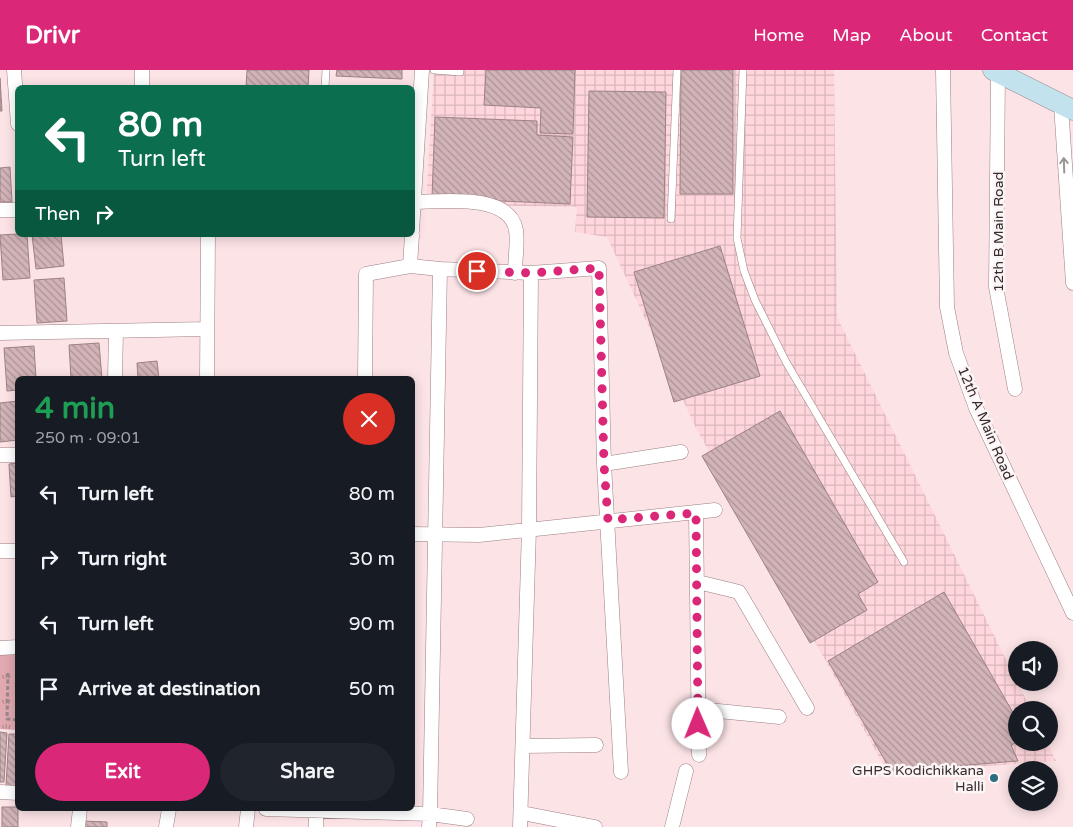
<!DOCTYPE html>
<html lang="en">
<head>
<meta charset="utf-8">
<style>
	:root { --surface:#171b24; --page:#20242c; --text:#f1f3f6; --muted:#9ea1a6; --accent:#db2777 }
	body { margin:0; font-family:"Varela Round",sans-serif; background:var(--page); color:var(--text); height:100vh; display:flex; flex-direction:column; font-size:19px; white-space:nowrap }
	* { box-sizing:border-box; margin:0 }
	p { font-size:16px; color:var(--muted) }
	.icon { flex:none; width:28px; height:28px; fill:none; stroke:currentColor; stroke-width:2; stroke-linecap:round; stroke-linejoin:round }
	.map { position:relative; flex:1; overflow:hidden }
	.sheet { position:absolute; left:15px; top:306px; width:400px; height:435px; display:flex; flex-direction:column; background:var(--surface); border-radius:8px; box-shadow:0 2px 12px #0003 }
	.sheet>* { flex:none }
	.hud { position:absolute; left:15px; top:15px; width:400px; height:152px; border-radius:8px; box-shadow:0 2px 12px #0003; background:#0b6e4f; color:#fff; overflow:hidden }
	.fabs { position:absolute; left:1008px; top:571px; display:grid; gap:10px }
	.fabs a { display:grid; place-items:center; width:50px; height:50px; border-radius:50%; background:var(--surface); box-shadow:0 2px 12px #0003; font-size:25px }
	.pin { position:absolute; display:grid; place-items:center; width:42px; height:42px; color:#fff; margin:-21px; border:2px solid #fff; border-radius:50%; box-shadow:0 1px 5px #0007 }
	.me { position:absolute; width:55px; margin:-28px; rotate:359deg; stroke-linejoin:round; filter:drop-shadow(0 0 4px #0008) }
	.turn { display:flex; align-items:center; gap:18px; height:105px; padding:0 20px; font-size:22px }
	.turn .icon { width:65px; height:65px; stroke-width:2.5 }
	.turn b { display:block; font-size:35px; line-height:42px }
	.then { display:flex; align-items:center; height:48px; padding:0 20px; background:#0003; gap:10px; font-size:19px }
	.round { display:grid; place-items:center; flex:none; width:52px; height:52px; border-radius:26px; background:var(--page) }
	.summary { display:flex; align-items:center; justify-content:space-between; height:85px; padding:0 20px }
	h1 { font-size:30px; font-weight:700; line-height:38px; color:#1e9e55 }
	.button { display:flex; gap:10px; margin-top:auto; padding:10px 20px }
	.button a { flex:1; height:58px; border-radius:30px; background:var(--accent); color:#fff; font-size:20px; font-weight:700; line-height:58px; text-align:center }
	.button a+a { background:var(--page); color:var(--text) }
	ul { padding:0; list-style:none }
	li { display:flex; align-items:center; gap:15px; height:65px; padding:0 20px }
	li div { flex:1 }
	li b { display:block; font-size:19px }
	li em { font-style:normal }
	header { display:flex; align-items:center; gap:30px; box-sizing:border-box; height:70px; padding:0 25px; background:var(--accent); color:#fff }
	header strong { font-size:24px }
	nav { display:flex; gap:28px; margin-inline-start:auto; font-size:18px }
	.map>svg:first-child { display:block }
	.industrial { fill:url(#industrial-grid) }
	.park { fill:url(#park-tufts) }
	.building { fill:url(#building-back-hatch); stroke:#9d8185 }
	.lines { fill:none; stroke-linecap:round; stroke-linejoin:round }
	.lane-casing { stroke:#9c7f83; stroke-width:8 }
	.street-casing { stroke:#9c7f83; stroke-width:15 }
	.secondary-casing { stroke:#9c7f83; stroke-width:21 }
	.path { stroke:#9b888a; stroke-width:3; stroke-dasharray:4 2.5; stroke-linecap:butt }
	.lane { stroke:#fff; stroke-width:7 }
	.street { stroke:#fff; stroke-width:14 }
	.secondary { stroke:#c2e3ed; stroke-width:20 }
	.oneway { stroke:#9b9596 }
	.route { stroke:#db2777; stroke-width:9; stroke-dasharray:0 16.2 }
	.poi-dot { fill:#2c6e81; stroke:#fcf5f6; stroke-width:2 }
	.labels { text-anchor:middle; stroke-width:5; stroke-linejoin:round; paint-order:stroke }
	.street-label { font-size:14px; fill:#372b2d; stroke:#fcf5f6 }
	.poi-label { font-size:14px; fill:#372b2d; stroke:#fcf5f6; text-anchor:end }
</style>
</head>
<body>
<header>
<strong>Drivr</strong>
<nav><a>Home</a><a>Map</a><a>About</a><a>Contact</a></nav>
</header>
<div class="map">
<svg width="1073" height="757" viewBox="0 0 1073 757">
	<defs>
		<pattern id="industrial-grid" width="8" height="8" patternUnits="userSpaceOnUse" patternTransform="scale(1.25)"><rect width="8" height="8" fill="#fed6db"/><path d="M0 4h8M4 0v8" fill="none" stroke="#dab8bc"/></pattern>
		<pattern id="park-tufts" width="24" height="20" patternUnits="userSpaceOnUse" patternTransform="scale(1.25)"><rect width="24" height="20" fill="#e1a9b1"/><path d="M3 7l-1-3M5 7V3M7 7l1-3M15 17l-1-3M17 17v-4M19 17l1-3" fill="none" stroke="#b78a90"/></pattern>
		<pattern id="building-back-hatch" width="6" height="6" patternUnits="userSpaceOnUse" patternTransform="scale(1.25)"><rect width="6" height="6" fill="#d2b4b8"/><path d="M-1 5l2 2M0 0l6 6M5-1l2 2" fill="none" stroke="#ab9396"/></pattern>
	</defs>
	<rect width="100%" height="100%" fill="#fce3e6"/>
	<!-- industrial -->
	<path class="industrial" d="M434,0H834L837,247L1031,640H1016V672L1047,673L1056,691L888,703L696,358L607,167L575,162L577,137L426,134Z"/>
	<!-- park -->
	<path class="park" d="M0,578H17V660L0,659Z"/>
	<!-- building -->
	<path class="building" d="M247,0H309L308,18H246Z
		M337,0H402V9L336,6Z
		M486,0H575L573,64L540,63L541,38L484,35Z
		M681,0H733V124H680Z
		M0,8L2,41H0Z
		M589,21L666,22L664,148L587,147Z
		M435,47L537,51V65L573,67L570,134L432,128Z
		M10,97L12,132H0V98Z
		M18,164L27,165L30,208L3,210L0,165Z
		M32,165H61L64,196L36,199Z
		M720,176L760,306L674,332L634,202Z
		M64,208L67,251L37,253L34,210Z
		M99,273L102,309H71L69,275Z
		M34,276L36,309H18V320L7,321L4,278Z
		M157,291L159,309H138L137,293Z
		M18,331V370L0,372V333Z
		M780,341L878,512L858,524L867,540L810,573L702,386Z
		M18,393V426L11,427L9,394Z
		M944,522L1016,648L1017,672L1011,675L1018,691L891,701L828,591Z
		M0,662L7,663L4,712H0Z
		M9,664H18V716H6Z
		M2,737H18V757H2Z
		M83,751L107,752V757H83Z"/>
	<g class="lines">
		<!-- lane casing -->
		<g class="lane-casing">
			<path id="lane" d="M434,0L460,2V0
				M743,0L737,168L744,201L755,230L786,292L904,492
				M325,18L326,0
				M671,149L677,0"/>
		</g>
		<!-- street casing -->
		<g class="street-casing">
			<path id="street" d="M14,0L18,54
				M142,0V18
				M943,0L947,237L956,283L976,338L1073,543
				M998,3L996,217L1015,319
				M1061,35L1073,213
				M412,132C440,132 509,122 516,160C518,173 515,189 515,203
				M0,140H18
				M412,161L422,0
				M440,199L531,203L529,459L520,757
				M531,203L599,198L604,394L621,702
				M0,263L207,259
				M115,309L116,261
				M207,309L208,165
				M365,309L366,204L410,196
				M0,385H18
				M604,394L681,382
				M696,443L699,685
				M412,464L479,465L715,440
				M0,481H18
				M698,512L739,522L807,638
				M0,578L18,577
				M698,639L779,647
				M523,676L596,675
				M0,722L18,723
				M266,739L430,744L440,199L410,196L412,165
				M316,742V757
				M522,743L595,757
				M78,757L80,739
				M166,757L169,739
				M246,757L248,739
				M429,757L430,744L467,749
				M672,757L686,701"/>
		</g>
		<!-- secondary casing -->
		<g class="secondary-casing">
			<path id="secondary" d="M993,0L1073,40"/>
		</g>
		<!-- path -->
		<path class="path" d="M8,603L7,649L18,650"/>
		<!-- lane -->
		<use href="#lane" class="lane"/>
		<!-- street -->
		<use href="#street" class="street"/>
		<!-- secondary -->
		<use href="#secondary" class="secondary"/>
	</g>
	<!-- one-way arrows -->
	<defs><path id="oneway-shaft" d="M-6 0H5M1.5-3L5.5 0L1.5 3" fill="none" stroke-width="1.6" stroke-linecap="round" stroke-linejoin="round" transform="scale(1.25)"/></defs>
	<use class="oneway" href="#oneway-shaft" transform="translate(1064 95) rotate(-92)"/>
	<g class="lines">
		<!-- route -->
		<path class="route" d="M477,201L531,203L599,198L604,394L608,450L696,443L698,654"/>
	</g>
	<!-- markers -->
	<circle class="poi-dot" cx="994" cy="708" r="5"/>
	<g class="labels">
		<!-- street labels -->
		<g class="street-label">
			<text transform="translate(998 162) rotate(-90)" y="5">12th B Main Road</text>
			<text transform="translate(986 353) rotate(67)" y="5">12th A Main Road</text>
		</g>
		<!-- poi labels -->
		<g class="poi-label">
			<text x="984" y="705">GHPS Kodichikkana<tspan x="984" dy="16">Halli</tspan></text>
		</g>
	</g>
</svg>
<div class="fabs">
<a><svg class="icon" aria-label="sound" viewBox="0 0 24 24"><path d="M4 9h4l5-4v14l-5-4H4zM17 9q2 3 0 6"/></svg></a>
<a><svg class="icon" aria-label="search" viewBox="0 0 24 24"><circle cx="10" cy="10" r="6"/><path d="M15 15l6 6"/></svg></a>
<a><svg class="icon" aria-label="layers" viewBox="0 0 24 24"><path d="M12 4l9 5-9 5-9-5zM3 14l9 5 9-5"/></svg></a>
</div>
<div class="pin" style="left:477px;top:201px;background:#d93025"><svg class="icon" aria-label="arrive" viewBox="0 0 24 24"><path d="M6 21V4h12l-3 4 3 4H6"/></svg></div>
<svg class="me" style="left:698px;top:654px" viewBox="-20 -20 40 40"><circle r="19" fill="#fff"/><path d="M0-13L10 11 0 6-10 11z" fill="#db2777"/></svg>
<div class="hud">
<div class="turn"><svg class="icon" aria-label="left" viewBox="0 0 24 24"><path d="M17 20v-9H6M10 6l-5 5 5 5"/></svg><div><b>80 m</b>Turn left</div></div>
<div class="then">Then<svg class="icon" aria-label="right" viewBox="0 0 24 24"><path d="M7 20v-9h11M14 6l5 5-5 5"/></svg></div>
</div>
<section class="sheet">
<div class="summary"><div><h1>4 min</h1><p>250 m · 09:01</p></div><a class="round" style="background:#d93025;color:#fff"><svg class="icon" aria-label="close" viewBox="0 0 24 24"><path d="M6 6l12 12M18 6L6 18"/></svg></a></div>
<ul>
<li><svg class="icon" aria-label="left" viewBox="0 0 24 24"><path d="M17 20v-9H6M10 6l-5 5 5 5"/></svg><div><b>Turn left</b></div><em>80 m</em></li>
<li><svg class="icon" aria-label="right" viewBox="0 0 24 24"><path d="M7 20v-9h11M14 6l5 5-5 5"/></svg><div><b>Turn right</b></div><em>30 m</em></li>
<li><svg class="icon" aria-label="left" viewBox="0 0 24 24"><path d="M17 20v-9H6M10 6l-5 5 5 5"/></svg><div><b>Turn left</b></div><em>90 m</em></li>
<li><svg class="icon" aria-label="arrive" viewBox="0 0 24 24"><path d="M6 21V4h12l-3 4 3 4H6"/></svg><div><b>Arrive at destination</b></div><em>50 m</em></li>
</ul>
<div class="button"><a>Exit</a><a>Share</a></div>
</section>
</div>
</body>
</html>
